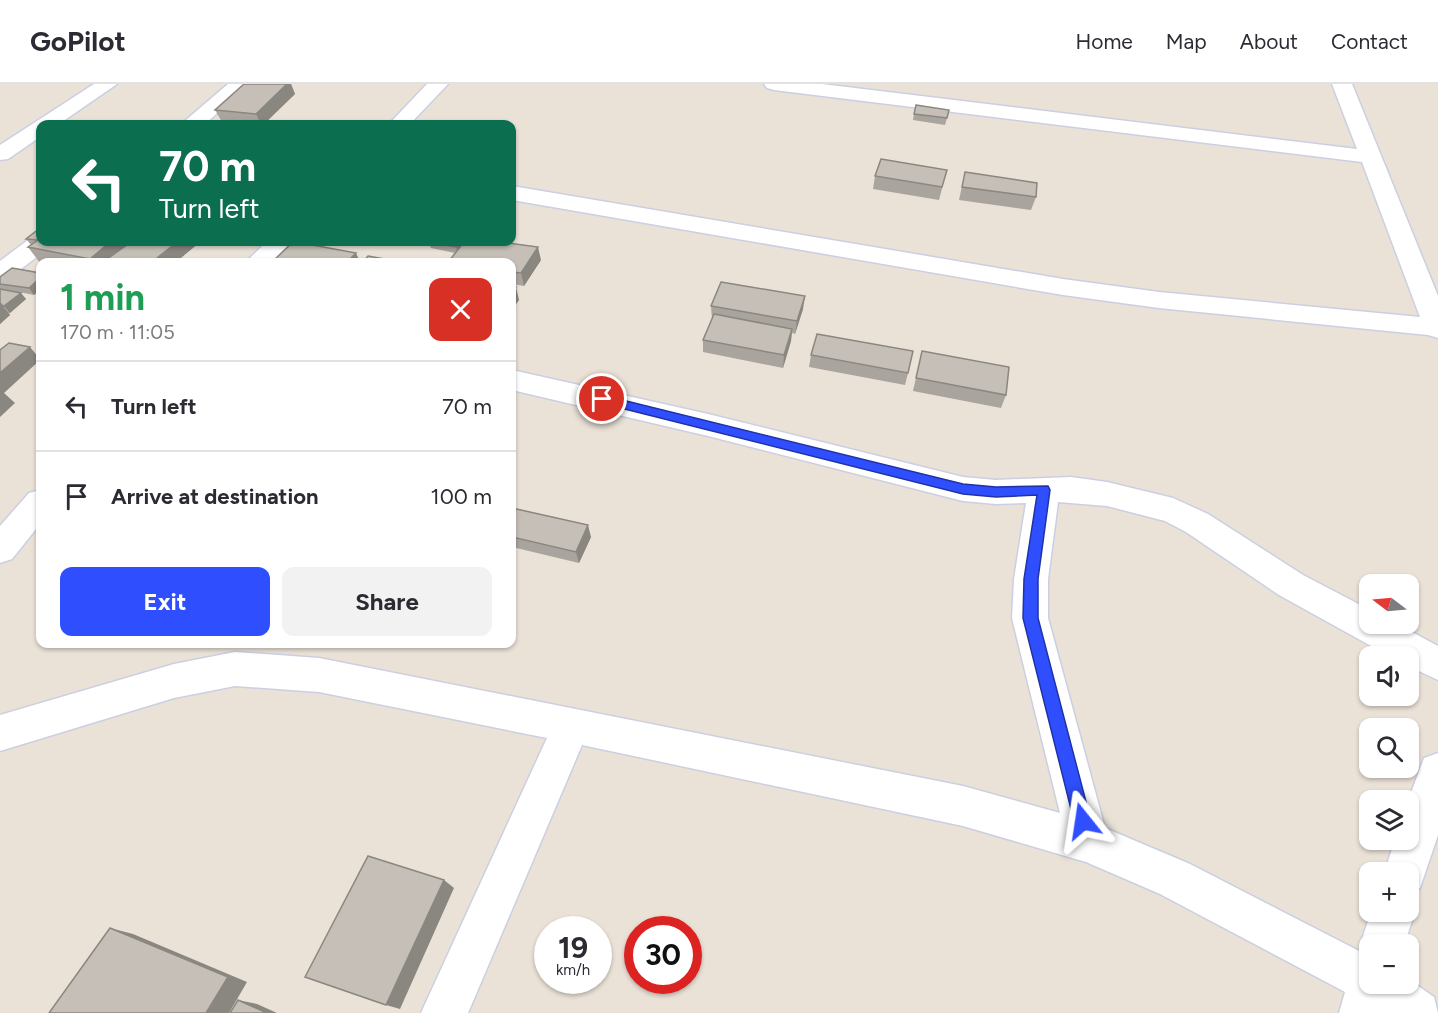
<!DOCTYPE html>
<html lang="en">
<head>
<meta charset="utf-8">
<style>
	:root { --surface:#fff; --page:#f2f2f3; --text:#2b2b33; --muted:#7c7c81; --line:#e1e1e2; --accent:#2f4fff }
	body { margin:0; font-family:Figtree,sans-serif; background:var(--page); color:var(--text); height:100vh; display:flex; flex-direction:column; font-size:22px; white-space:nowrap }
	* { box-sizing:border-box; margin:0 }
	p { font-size:20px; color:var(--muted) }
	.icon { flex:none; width:33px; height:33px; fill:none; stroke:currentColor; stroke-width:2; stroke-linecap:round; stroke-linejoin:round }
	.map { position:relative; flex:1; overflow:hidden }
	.side { position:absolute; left:36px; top:174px; width:480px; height:390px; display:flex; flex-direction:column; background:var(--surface); border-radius:12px; box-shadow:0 2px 4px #0004 }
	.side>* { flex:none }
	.guide { position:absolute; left:36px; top:36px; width:480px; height:126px; border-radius:12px; box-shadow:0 2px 4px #0004; background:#0b6e4f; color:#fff; overflow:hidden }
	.needle { width:39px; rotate:286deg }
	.buttons { position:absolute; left:1359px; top:490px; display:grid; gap:12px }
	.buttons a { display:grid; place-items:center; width:60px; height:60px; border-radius:12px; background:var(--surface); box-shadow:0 2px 4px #0004; font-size:30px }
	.speed { position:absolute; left:534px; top:832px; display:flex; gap:12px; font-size:30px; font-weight:700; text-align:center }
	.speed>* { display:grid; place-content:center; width:78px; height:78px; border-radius:50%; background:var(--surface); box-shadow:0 2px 4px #0004; line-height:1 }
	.speed small { font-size:15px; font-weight:400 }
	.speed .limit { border:9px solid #d22; background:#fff; color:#111 }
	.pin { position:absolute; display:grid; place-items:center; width:51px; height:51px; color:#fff; margin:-26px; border:3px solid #fff; border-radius:50%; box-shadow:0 2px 6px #0007 }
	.me { position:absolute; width:66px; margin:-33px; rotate:345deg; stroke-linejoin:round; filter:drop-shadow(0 0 4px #0008) }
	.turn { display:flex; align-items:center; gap:21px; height:126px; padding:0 24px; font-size:27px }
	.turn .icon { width:78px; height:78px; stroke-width:2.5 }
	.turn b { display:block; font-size:42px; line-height:51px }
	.round { display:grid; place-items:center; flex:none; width:63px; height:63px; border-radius:12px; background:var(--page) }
	.head { display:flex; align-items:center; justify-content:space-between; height:102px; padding:0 24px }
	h1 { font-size:36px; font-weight:700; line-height:45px; color:#1e9e55 }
	.action { display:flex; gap:12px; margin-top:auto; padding:12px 24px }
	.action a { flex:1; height:69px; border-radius:12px; background:var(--accent); color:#fff; font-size:24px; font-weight:700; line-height:69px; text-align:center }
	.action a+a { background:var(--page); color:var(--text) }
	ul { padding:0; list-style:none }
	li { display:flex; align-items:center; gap:18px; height:90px; padding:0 24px; border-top:2px solid var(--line) }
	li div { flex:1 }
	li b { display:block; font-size:22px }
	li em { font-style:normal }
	header { display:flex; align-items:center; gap:36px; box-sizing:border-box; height:84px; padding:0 30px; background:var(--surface); border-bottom:2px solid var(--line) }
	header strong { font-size:28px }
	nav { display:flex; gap:33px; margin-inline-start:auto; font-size:21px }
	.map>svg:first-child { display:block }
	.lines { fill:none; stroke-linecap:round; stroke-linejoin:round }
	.minor-casing { stroke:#cccfe1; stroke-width:3 }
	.minor { fill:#fff; fill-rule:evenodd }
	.wall { fill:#a9a49d }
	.shaded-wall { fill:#8a8680 }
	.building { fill:#c5bfb7; stroke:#8a8680; stroke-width:1.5 }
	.route { fill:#2f4fff; stroke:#1f33a6; stroke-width:1.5 }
</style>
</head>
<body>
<header>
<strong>GoPilot</strong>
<nav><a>Home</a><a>Map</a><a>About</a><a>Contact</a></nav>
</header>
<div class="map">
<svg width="1438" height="929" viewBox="0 0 1438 929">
	<rect width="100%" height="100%" fill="#eae2d7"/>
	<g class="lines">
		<!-- minor casing -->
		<g class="minor-casing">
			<path id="minor" d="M94,0H117L59,40H40V53L8,75L0,76V61Z
				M228,0H250L205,40H183L186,36Z
				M427,0H448L410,40H389Z
				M764,0H822L1357,65L1332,0H1352L1438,212V254L1428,251L1159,224L1063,211L512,116V102L1063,195L1159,208L1420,233L1362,78L774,6L767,4Z
				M40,151V158H53L50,163L9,194L0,197V177L32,153Z
				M266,158H291L272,178H246Z
				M512,286L708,330L963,393L996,396L1071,393L1107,398L1173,414L1208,430L1303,491L1370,526V540H1397L1438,562V596L1408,582V573H1391L1279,511L1186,448L1165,437L1107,422L1058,418L1048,495V534L1105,744L1190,780L1363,869L1360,861L1371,828H1408V813L1415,828L1404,861H1370V900H1408V895L1434,913L1438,929H1339L1345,908L1160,810L1086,778L963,742L582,661L468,929H421L547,654L319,608L235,602L174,614L0,667V631L174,580L235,568L319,574L963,702L1060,729L1012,534L1014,495L1026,419L996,420L963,417L708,352L512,306Z
				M40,406V440L12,475L0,479V442L29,409Z
				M1438,669V751L1420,804L1408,809V789H1384L1395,756H1408V717L1424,674Z"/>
		</g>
		<!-- minor -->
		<use href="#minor" class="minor"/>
	</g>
	<!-- wall -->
	<path class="wall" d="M244,0H291L295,10L264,40H242L222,38L215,26Z
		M949,26L945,41L913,36L914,30Z
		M947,86L939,116L873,105L875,92Z
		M965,88L1036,113L1031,126L959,116Z
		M26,155L200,158L176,178L40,179L28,163L31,161Z
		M428,158L541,176L524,202L512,200V178H450L449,177L455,169L431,164Z
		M40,189V205L34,211L19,208L26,215L10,229H9L10,231L0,240V193Z
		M711,222L803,225L795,250L792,249L791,257L783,284L703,268V256L712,235Z
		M922,267L1006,311L1001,324L913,307Z
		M811,271L908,289L905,301L809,283Z
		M512,424L591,453L579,479L512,463Z"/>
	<!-- shaded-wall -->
	<path class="shaded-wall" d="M287,0H291L295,10L264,40H261L256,30Z
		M110,158H144L120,178H93L90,175Z
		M177,158H200L176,178H152Z
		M460,158H468L458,170L456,163Z
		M538,163L541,176L524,202L521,189Z
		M356,169L360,178H347Z
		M40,194V205L34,211L29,204Z
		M516,203L519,216L512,226V209Z
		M21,209L26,215L10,229L4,222Z
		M805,212L803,225L795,250L797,237Z
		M0,219L10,231L0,240Z
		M792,245L791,257L783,284L784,271Z
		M30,263L40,275V276L4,309L15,319L0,333V289Z
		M588,441L591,453L579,479L576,468Z
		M444,796L454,804L400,925L386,921Z
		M110,844L133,850L247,898L229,929H206Z
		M238,916L257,920L277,929H267Z"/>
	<!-- building -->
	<path class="building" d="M244,0H287L256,30L215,26Z
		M916,21L949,26L947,34L914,30Z
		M881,75L947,86L942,103L875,92Z
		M965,88L1037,99L1036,113L962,103Z
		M40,144V158H110L90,175L28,163L38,156L26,155Z
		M131,158H177L152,178H103Z
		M293,158H296L356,169L347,178H284L274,176Z
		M428,158H460L456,163Z
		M464,158H501L538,163L521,189L512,188V178H456L449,177Z
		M368,172L401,178H363Z
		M12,184L40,189V194L29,204L0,200V193Z
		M721,198L805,212L797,237L711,222Z
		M512,202L516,203L512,209Z
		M0,205L21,209L4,222H3L0,219Z
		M714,230L792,245L784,271L703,256Z
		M817,250L913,267L908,289L811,271Z
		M9,259L30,263L0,289V266Z
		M922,267L1009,283L1006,311L916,294Z
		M512,424L588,441L576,468L512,453Z
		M368,772L444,796L386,921L305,893Z
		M110,844L228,893L206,929H49Z
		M238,916L267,929H230Z"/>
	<!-- route -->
	<path class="route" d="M602,311L963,400L996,403L1048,402L1050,406L1038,495V534L1091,737L1089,743L1083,746L1077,743L1074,737L1023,534L1024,495L1037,411L996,413L963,410L597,318L596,315Z"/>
</svg>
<div class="buttons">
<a><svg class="needle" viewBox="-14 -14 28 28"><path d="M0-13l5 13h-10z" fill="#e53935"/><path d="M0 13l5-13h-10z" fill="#7c7c81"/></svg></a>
<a><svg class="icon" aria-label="sound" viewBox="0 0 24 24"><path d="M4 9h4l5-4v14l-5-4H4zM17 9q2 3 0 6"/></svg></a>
<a><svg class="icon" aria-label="search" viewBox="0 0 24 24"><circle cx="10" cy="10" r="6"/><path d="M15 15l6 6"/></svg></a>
<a><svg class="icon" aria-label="layers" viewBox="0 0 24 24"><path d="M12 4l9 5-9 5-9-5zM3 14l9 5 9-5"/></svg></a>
<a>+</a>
<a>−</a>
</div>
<div class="speed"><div>19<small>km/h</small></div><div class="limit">30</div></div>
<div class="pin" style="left:602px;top:315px;background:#d93025"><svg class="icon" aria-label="arrive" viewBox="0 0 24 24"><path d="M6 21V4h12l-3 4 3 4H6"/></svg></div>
<svg class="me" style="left:1083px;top:737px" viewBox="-20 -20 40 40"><path d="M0-17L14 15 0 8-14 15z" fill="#2f4fff" stroke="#fff" stroke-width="4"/></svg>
<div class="guide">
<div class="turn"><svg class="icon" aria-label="left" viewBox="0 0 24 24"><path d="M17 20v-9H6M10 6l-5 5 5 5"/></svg><div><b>70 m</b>Turn left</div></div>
</div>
<section class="side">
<div class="head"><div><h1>1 min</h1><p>170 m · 11:05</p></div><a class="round" style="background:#d93025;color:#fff"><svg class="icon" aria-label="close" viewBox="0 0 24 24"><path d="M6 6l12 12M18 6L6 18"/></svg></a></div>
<ul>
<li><svg class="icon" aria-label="left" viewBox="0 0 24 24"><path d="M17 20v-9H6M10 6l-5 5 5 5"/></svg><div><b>Turn left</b></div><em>70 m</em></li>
<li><svg class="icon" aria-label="arrive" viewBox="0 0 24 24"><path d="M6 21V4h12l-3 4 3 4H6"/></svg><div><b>Arrive at destination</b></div><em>100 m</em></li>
</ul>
<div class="action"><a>Exit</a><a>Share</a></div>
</section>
</div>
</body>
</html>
